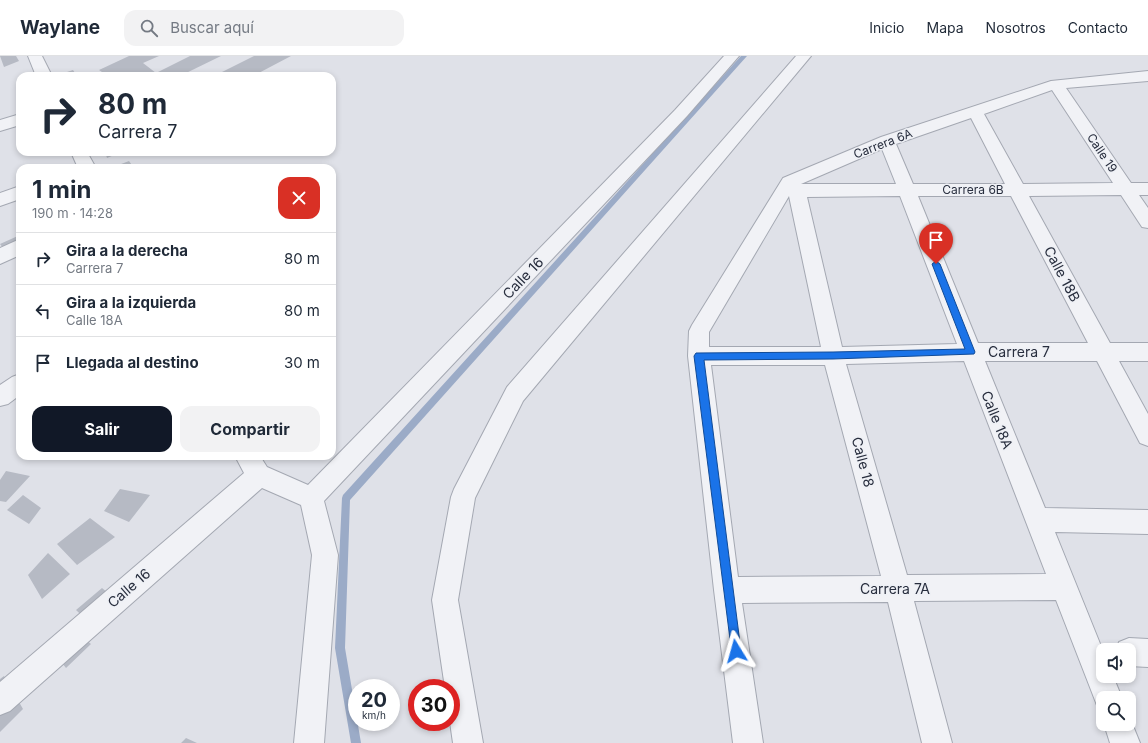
<!DOCTYPE html>
<html lang="es">
<head>
<meta charset="utf-8">
<style>
	:root { --surface:#fff; --page:#f2f2f3; --text:#1f2937; --muted:#747a83; --line:#e0e1e3; --accent:#111827 }
	body { margin:0; font-family:Inter,sans-serif; background:var(--page); color:var(--text); height:100vh; display:flex; flex-direction:column; font-size:15px; white-space:nowrap }
	* { box-sizing:border-box; margin:0 }
	p { font-size:13px; color:var(--muted) }
	.icon { flex:none; width:22px; height:22px; fill:none; stroke:currentColor; stroke-width:2; stroke-linecap:round; stroke-linejoin:round }
	.map { position:relative; flex:1; overflow:hidden }
	.side { position:absolute; left:16px; top:108px; width:320px; height:296px; display:flex; flex-direction:column; background:var(--surface); border-radius:12px; box-shadow:0 2px 6px #0003 }
	.side>* { flex:none }
	.guide { position:absolute; left:16px; top:16px; width:320px; height:84px; border-radius:12px; box-shadow:0 2px 6px #0003; background:#fff; color:var(--text); overflow:hidden }
	.tools { position:absolute; left:1096px; top:587px; display:grid; gap:8px }
	.tools a { display:grid; place-items:center; width:40px; height:40px; border-radius:8px; background:var(--surface); box-shadow:0 2px 6px #0003; font-size:20px }
	.speed { position:absolute; left:348px; top:623px; display:flex; gap:8px; font-size:20px; font-weight:700; text-align:center }
	.speed>* { display:grid; place-content:center; width:52px; height:52px; border-radius:50%; background:var(--surface); box-shadow:0 2px 6px #0003; line-height:1 }
	.speed small { font-size:10px; font-weight:400 }
	.speed .limit { border:6px solid #d22; background:#fff; color:#111 }
	.pin { position:absolute; display:grid; place-items:center; width:34px; height:34px; color:#fff; margin:-41px -17px; border-radius:50% 50% 50% 0; rotate:-45deg; box-shadow:0 0 4px #0007 }
	.pin .icon { rotate:45deg }
	.me { position:absolute; width:44px; margin:-22px; rotate:352deg; stroke-linejoin:round; filter:drop-shadow(0 0 3px #0008) }
	.turn { display:flex; align-items:center; gap:14px; height:84px; padding:0 16px; font-size:18px }
	.turn .icon { width:52px; height:52px; stroke-width:2.5 }
	.turn b { display:block; font-size:28px; line-height:34px }
	.round { display:grid; place-items:center; flex:none; width:42px; height:42px; border-radius:12px; background:var(--page) }
	.summary { display:flex; align-items:center; justify-content:space-between; height:68px; padding:0 16px }
	h1 { font-size:24px; font-weight:700; line-height:30px }
	.action { display:flex; gap:8px; margin-top:auto; padding:8px 16px }
	.action a { flex:1; height:46px; border-radius:12px; background:var(--accent); color:#fff; font-size:16px; font-weight:700; line-height:46px; text-align:center }
	.action a+a { background:var(--page); color:var(--text) }
	ul { padding:0; list-style:none }
	li { display:flex; align-items:center; gap:12px; height:52px; padding:0 16px; border-top:1px solid var(--line) }
	li div { flex:1 }
	li b { display:block; font-size:15px }
	li em { font-style:normal }
	header { display:flex; align-items:center; gap:24px; box-sizing:border-box; height:56px; padding:0 20px; background:var(--surface); border-bottom:1px solid var(--line) }
	header strong { font-size:19px }
	nav { display:flex; gap:22px; margin-inline-start:auto; font-size:14px }
	.search { width:280px; height:36px; background:var(--page); display:flex; align-items:center; gap:10px; box-sizing:border-box; padding:0 14px; border-radius:12px; color:var(--muted); font-size:15px }
	.map>svg:first-child { display:block }
	.lines { fill:none; stroke-linecap:round; stroke-linejoin:round }
	.stream { fill:#9babc7; fill-rule:evenodd }
	.building { fill:#b6bac4 }
	.minor-casing { stroke:#a4a8b2; stroke-width:2 }
	.minor { fill:#f1f2f6; fill-rule:evenodd }
	.route { fill:#1a73e8; stroke:#114b97 }
	.labels { text-anchor:middle; stroke-width:3; stroke-linejoin:round; paint-order:stroke }
	.far-street-label { font-size:12px; fill:#282e3e; stroke:#eef0f5 }
	.street-label { font-size:14px; fill:#282e3e; stroke:#eef0f5 }
</style>
</head>
<body>
<header>
<strong>Waylane</strong>
<div class="search"><svg class="icon" aria-label="search" viewBox="0 0 24 24"><circle cx="10" cy="10" r="6"/><path d="M15 15l6 6"/></svg>Buscar aquí</div>
<nav><a>Inicio</a><a>Mapa</a><a>Nosotros</a><a>Contacto</a></nav>
</header>
<div class="map">
<svg width="1148" height="687" viewBox="0 0 1148 687">
	<rect width="100%" height="100%" fill="#dfe1e8"/>
	<g class="lines">
		<!-- stream -->
		<path class="stream" d="M741,0H747L350,444L345,592L361,687H351L335,592L342,442L343,439Z"/>
	</g>
	<!-- building -->
	<path class="building" d="M0,0H16L19,5L4,11Z
		M129,0H159L143,7L156,17L190,0H221L180,20H108L99,14Z
		M254,0H291L253,20H214Z
		M73,14L77,20H62L61,18Z
		M105,96H121L107,102Z
		M129,105L134,112H117L116,110Z
		M20,179V197L11,202L0,188Z
		M6,415L30,420L6,446L0,445V424Z
		M120,433L150,439L129,466L104,455Z
		M23,439L41,452L29,468L7,454Z
		M90,462L115,481L77,509L57,488Z
		M48,497L70,518L42,543L28,519Z
		M102,532L119,546L97,574L76,554Z
		M70,570L91,588L66,612L47,588Z
		M4,620L23,653L0,676V623Z
		M186,682L197,687H181Z"/>
	<g class="lines">
		<!-- minor casing -->
		<g class="minor-casing">
			<path id="minor" d="M28,0H42L52,20H36Z
				M724,0H739L687,60L324,445L338,499L324,687H294L312,499L301,449L262,432L10,655L0,659V626L244,417L235,400H260L267,411L308,429L675,54Z
				M796,0H811L523,345L475,442L458,544L483,687H453L450,666L451,632H445L432,544L451,441L454,433L507,331Z
				M1148,15V25L1066,32L1131,127H1148V139H1139L1148,152V172L1142,171L1121,139L1029,140L1110,287H1148V305H1119L1148,358V390L1140,387L1097,305H985L1045,452L1148,454V478L1055,476L1103,595V620H1113L1122,642H1103V654L1098,652L1056,544L914,545L952,687H922L888,546L742,547L763,687H733L714,534L688,300L689,275L692,269L783,122L881,81L1051,25ZM1052,34L1113,127L1023,128L984,58ZM971,62L1005,128H913L896,88ZM882,93L896,128H801ZM789,140L821,291H709V276ZM900,140L957,288L842,291L807,141ZM918,140H1011L1088,287H978ZM964,305L1046,518L907,519L846,308ZM711,309H825L881,520L738,521Z
				M20,58V69L0,75V64Z
				M71,96H87L96,112H78Z
				M20,130V143L0,150V137Z
				M20,183V199L0,208V192Z
				M20,318V339L8,348L0,350V329L12,321Z
				M1129,582L1148,583V611L1129,610V594H1116L1119,586Z
				M1129,660L1140,687H1110L1104,668H1129Z"/>
		</g>
		<!-- minor -->
		<use href="#minor" class="minor"/>
	</g>
	<!-- route -->
	<path class="route" d="M936,205L940,208L975,296L974,298L833,303L704,304L741,595L740,599L736,601L732,599L694,300L696,297L833,296L965,293L932,208Z"/>
	<g class="labels">
		<!-- far-street labels -->
		<g class="far-street-label">
			<text transform="translate(883 88) rotate(-21)" y="4">Carrera 6A</text>
			<text transform="translate(1102 97) rotate(56)" y="4">Calle 19</text>
			<text x="973" y="138">Carrera 6B</text>
		</g>
		<!-- street labels -->
		<g class="street-label">
			<text transform="translate(1062 218) rotate(62)" y="5">Calle 18B</text>
			<text transform="translate(523 222) rotate(-46)" y="5">Calle 16</text>
			<text x="1019" y="301">Carrera 7</text>
			<text transform="translate(997 364) rotate(68)" y="5">Calle 18A</text>
			<text transform="translate(863 406) rotate(75)" y="5">Calle 18</text>
			<text transform="translate(129 532) rotate(-41)" y="5">Calle 16</text>
			<text x="895" y="538">Carrera 7A</text>
		</g>
	</g>
</svg>
<div class="tools">
<a><svg class="icon" aria-label="sound" viewBox="0 0 24 24"><path d="M4 9h4l5-4v14l-5-4H4zM17 9q2 3 0 6"/></svg></a>
<a><svg class="icon" aria-label="search" viewBox="0 0 24 24"><circle cx="10" cy="10" r="6"/><path d="M15 15l6 6"/></svg></a>
</div>
<div class="speed"><div>20<small>km/h</small></div><div class="limit">30</div></div>
<div class="pin" style="left:936px;top:208px;background:#d93025"><svg class="icon" aria-label="arrive" viewBox="0 0 24 24"><path d="M6 21V4h12l-3 4 3 4H6"/></svg></div>
<svg class="me" style="left:736px;top:595px" viewBox="-20 -20 40 40"><path d="M0-17L14 15 0 8-14 15z" fill="#1a73e8" stroke="#fff" stroke-width="4"/></svg>
<div class="guide">
<div class="turn"><svg class="icon" aria-label="right" viewBox="0 0 24 24"><path d="M7 20v-9h11M14 6l5 5-5 5"/></svg><div><b>80 m</b>Carrera 7</div></div>
</div>
<section class="side">
<div class="summary"><div><h1>1 min</h1><p>190 m · 14:28</p></div><a class="round" style="background:#d93025;color:#fff"><svg class="icon" aria-label="close" viewBox="0 0 24 24"><path d="M6 6l12 12M18 6L6 18"/></svg></a></div>
<ul>
<li><svg class="icon" aria-label="right" viewBox="0 0 24 24"><path d="M7 20v-9h11M14 6l5 5-5 5"/></svg><div><b>Gira a la derecha</b><p>Carrera 7</p></div><em>80 m</em></li>
<li><svg class="icon" aria-label="left" viewBox="0 0 24 24"><path d="M17 20v-9H6M10 6l-5 5 5 5"/></svg><div><b>Gira a la izquierda</b><p>Calle 18A</p></div><em>80 m</em></li>
<li><svg class="icon" aria-label="arrive" viewBox="0 0 24 24"><path d="M6 21V4h12l-3 4 3 4H6"/></svg><div><b>Llegada al destino</b></div><em>30 m</em></li>
</ul>
<div class="action"><a>Salir</a><a>Compartir</a></div>
</section>
</div>
</body>
</html>
